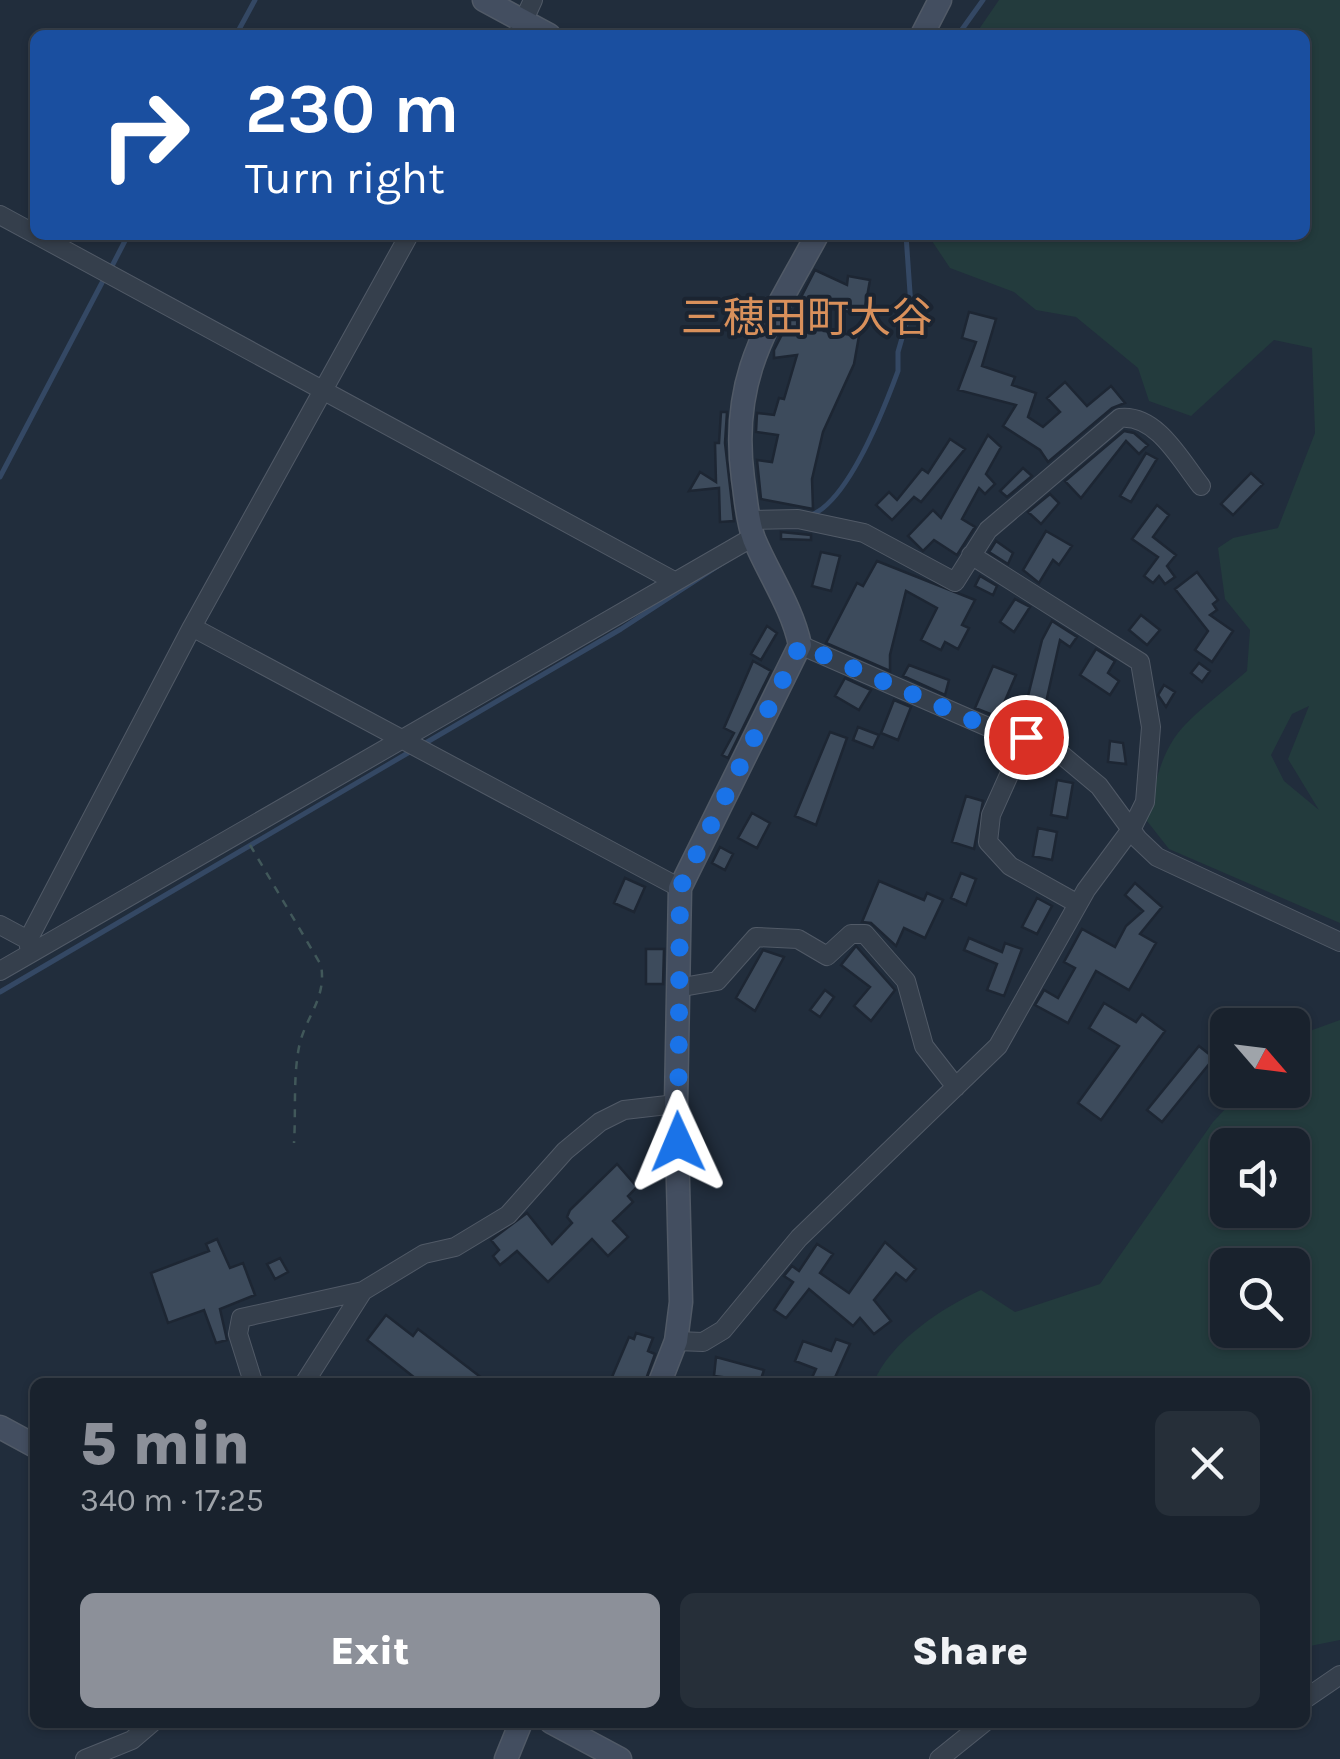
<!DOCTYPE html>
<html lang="en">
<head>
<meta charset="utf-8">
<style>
	:root { --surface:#19222d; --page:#262f39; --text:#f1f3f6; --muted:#9fa4aa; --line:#373f49; --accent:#8c9099 }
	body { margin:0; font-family:Karla,"Noto Sans JP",sans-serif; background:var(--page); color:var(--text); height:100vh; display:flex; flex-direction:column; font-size:38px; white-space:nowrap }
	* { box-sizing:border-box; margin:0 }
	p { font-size:32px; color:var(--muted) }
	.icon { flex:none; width:55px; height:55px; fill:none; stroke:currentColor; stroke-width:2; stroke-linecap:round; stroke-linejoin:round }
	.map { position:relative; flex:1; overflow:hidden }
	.side { position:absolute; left:30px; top:1378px; width:1280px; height:350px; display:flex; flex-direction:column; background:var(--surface); border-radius:15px; box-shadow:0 2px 8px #0004,0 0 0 2px var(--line) }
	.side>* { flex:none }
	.guide { position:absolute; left:30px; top:30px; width:1280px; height:210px; border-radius:15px; box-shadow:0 2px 8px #0004,0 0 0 2px var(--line); background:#1a4fa0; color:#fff; overflow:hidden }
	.needle { width:65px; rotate:118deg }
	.tools { position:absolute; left:1210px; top:1008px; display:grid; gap:20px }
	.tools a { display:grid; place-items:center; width:100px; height:100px; border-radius:15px; background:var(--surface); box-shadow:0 2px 8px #0004,0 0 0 2px var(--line); font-size:50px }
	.pin { position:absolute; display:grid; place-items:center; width:85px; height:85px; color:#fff; margin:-42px; border:5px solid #fff; border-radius:50%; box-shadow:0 2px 10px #0007 }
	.me { position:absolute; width:110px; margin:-55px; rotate:359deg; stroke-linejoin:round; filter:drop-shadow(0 0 8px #0008) }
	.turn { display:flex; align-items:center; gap:35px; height:210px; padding:0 50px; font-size:45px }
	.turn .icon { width:130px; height:130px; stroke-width:2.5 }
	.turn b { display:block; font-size:70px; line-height:85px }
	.round { display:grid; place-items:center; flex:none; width:105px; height:105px; border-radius:15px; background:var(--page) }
	.headline { display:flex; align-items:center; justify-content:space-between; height:170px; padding:0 50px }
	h1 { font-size:60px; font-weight:800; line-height:75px; color:var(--accent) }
	.button { display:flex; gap:20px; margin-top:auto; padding:20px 50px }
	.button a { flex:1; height:115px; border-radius:15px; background:var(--accent); color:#fff; font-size:40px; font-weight:800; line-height:115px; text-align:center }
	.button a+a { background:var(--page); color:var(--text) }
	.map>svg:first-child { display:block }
	.green { fill:#233b3d; fill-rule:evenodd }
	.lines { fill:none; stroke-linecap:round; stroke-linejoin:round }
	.stream { stroke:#344864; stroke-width:5 }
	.building { fill:#3d4b5c; stroke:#1d2633; stroke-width:2.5 }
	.street-casing { stroke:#515a67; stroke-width:20 }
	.secondary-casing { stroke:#515a67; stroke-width:25 }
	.path { stroke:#41585a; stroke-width:2.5; stroke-dasharray:8 8; stroke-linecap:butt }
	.street { stroke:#353f4c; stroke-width:18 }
	.secondary { stroke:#434e60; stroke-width:22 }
	.route { stroke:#1a73e8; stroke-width:18; stroke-dasharray:0 32.4 }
	.labels { text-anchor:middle; stroke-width:8; stroke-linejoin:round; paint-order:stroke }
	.quarter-label { font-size:42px; fill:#d9905b; stroke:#1b2431 }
</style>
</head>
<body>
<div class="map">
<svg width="1340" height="1759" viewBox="0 0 1340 1759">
	<rect width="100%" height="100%" fill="#212d3c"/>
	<!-- green -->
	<path class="green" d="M999,0H1340V923L1169,849L1147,821C1165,727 1179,730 1247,671L1250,630L1225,599L1218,548L1233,538L1278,528L1315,433L1312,348L1274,340L1191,416L1149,401L1138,368L1076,317L1036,310L1014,292L950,268L928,235H1305V35H975ZM1309,706L1288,759L1319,810L1284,781L1271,755L1292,714Z
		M1340,1020V1640L1305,1647V1382H874C890,1342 943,1307 981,1290L1015,1312L1100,1284L1213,1122L1243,1090H1292L1293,1037ZM1228,1145H1292V1210H1228ZM1292,1265V1330H1228V1265Z"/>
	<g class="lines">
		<!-- stream -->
		<path class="stream" d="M236,35L255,0
			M958,35L983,0
			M111,268L128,235
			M0,477L105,277
			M809,516C848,503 884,409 898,371V352L911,307L906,235
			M422,745L621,629L741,551
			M0,992L413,750"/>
	</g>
	<!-- building -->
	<path class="building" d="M815,270L847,285L848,276L870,280L864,314L831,309L824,331L859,336L854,364L823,432L812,479L813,509L761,499L757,460L772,462L778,435L756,432L757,413L774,415L779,398L784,399L797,355L774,358V350Z
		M969,312L996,319L982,366L1015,377L1012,385L1036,393L1028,417L1043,427L1060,412L1047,398L1065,382L1087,406L1111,386L1125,403L1112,408L1048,462L1040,450L1003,426L1016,405L958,390L976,342L962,338Z
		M721,412H727L725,443L734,521L720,522L719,488L689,491L700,472L716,482L715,443H719Z
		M1124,431L1134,433L1148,445L1139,454L1126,441L1081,498L1065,481Z
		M988,435L1001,447L986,474L995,484L985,494L979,488L962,519L975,527L957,555L934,540L923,551L908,536L933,510L941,518Z
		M950,439L965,449L921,502L914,497L892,520L876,505L889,492L897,500L922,469L928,473Z
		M1146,453L1157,459L1131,502L1120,496Z
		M1023,468L1032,476L1007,497L1000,491Z
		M1251,473L1263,484L1233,515L1221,504Z
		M1050,494L1059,503L1041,524L1028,512Z
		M1157,505L1169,515L1153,537L1176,555L1167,566L1175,577L1165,584L1159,576L1153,583L1144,576L1158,557L1132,539Z
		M1046,531L1072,546L1059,565L1053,560L1039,583L1023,570Z
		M781,532L811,535V540L781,539Z
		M996,541L1013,553L1008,564L989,552Z
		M821,552L840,556L831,591L812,586Z
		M877,561L975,600L962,625L969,628L958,649L945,642L941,650L921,640L937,608L906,591L890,655V671L826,643L857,583L863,586Z
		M1197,572L1218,600L1213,604L1217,610L1210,615L1233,631L1212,662L1195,650L1208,631L1175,589Z
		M980,576L997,586L993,595L975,586Z
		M1015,599L1030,607L1014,632L1000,622Z
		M1141,615L1160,630L1147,645L1129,630Z
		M1052,621L1077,637L1070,647L1060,640L1040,729L1021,724L1042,640Z
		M767,626L777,633L761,660L751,654Z
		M1096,649L1115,661L1108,673L1119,681L1110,695L1080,675Z
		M753,661L771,671L728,758L722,755L734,733L724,728Z
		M1199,663L1210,671L1202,682L1191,673Z
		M909,665L949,680L945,695L903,676Z
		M993,666L1016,675L998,717L975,708Z
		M845,678L871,690L859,710L835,696Z
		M1164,685L1175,692L1166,707L1158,695Z
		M894,700L911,707L898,740L881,733Z
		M858,727L879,735L873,748L853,740Z
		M830,732L847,738L816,825L795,816Z
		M1110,741L1123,743L1126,764L1108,762Z
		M1057,780L1073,783L1067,818L1051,815Z
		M966,796L983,801L974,849L952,842Z
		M752,813L770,823L757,848L738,838Z
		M1038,828L1057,832L1052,860L1033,856Z
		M720,847L733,854L725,870L712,863Z
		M961,873L976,879L966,905L951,898Z
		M625,878L645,887L634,912L614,903Z
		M879,881L924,900L927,893L943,900L925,938L904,928L896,946L871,923L862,922Z
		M1135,883L1162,907L1140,934L1156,943L1129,990L1096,971L1068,1023L1035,1005L1044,990L1058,998L1075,968L1064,962L1082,929L1115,947L1126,926L1143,911L1125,895Z
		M1037,898L1052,906L1037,934L1022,927Z
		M969,938L1002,952L1005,943L1022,949L1004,996L987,990L997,964L964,950Z
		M856,946L895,990L871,1021L854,1006L870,987L841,965Z
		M646,949H664L663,984H646Z
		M763,950L784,957L755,1011L736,998Z
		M825,990L834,997L820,1017L810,1010Z
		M1104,1003L1136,1022L1142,1014L1165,1031L1101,1120L1078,1103L1119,1046L1089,1028Z
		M1199,1046L1214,1058L1162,1122L1147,1110Z
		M617,1164L637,1187L628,1196L633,1202L613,1221L628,1237L608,1256L592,1239L548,1282L517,1251L500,1265L493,1256L499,1250L491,1240L527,1213L552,1244L572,1223L567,1217L570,1210Z
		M217,1239L230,1268L243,1263L255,1295L220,1309L227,1340L216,1343L204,1310L168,1323L151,1273L209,1251L206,1244Z
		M885,1242L916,1269L906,1281L896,1273L874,1300L891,1321L874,1334L860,1318L853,1326L809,1289L786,1318L774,1310L793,1282L784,1276L792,1266L799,1271L817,1244L833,1254L820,1273L849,1293Z
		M280,1258L288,1272L275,1279L267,1264Z
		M386,1315L413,1336L418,1329L487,1382H420L367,1340Z
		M636,1333L653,1338L648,1351L655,1354L645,1382H626L612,1377L629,1337L634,1339Z
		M836,1339L850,1344L833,1382H810L816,1369L795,1361L803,1341L831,1351Z
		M716,1357L764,1370L760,1382L714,1376Z"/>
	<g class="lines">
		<!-- street casing -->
		<g class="street-casing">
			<path id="street" d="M517,35L533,0
				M0,215L35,234
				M37,235L674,581
				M749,520L798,519L864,533L955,582L988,530L1120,418C1157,414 1181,461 1201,486
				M192,627L680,888
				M800,645L988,727L1056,750L1099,786L1138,839L1157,857L1340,942
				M1026,737L991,815L988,842L1010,866L1078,904
				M0,925L28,940
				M30,953L28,940L192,627L409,235
				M0,971L753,537
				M677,988L717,981L756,937L798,939L827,956L851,934H865L906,981L924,1046L956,1087
				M676,1341L703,1342L723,1330L799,1238L998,1046L1086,890L1132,828L1145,802L1151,727L1140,662L971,555
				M253,1382L238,1334L241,1318L363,1291L424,1254L455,1247L508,1215L565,1151L600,1122L624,1110L676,1104
				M305,1382L363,1291
				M1305,1699L1340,1675
				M85,1759L132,1740L153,1722
				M939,1759L985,1722"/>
		</g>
		<!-- secondary casing -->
		<g class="secondary-casing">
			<path id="secondary" d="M484,0L549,35
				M922,35L940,0
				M660,1382L676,1341L681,1302L676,1104L680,888L800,645C792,607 769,575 754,539C747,520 746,499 743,479C729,374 770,323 817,235
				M0,1427L35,1446
				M551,1722L620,1759
				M506,1759L521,1722"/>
		</g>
		<!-- path -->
		<path class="path" d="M250,845L321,965C327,999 305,1017 299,1047C293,1078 296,1112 294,1143"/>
		<!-- street -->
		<use href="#street" class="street"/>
		<!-- secondary -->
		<use href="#secondary" class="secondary"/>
	</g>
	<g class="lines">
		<!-- route -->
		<path class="route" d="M678,1142L680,888L800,645L988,727L1026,737"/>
	</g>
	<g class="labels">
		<!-- quarter labels -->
		<g class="quarter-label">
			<text x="807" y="332">三穂田町大谷</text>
		</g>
	</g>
</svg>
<div class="tools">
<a><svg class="needle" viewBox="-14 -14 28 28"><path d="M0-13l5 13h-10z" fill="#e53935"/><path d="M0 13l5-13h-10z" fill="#9fa4aa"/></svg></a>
<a><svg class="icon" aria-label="sound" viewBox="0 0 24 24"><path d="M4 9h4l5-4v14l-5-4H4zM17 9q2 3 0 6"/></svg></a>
<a><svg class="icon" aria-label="search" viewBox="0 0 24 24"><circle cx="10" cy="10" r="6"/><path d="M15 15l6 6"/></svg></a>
</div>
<div class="pin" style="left:1026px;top:737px;background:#d93025"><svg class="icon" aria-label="arrive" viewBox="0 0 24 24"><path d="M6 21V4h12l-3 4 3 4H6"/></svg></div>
<svg class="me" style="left:678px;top:1142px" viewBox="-20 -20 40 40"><path d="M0-17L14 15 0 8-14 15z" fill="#1a73e8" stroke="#fff" stroke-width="4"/></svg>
<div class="guide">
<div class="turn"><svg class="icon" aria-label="right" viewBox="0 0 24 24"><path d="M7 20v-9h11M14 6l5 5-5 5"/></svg><div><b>230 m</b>Turn right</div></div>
</div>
<section class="side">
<div class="headline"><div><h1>5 min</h1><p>340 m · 17:25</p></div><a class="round"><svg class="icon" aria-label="close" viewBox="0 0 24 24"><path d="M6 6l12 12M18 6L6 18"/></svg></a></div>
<div class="button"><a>Exit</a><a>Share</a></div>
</section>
</div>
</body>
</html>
